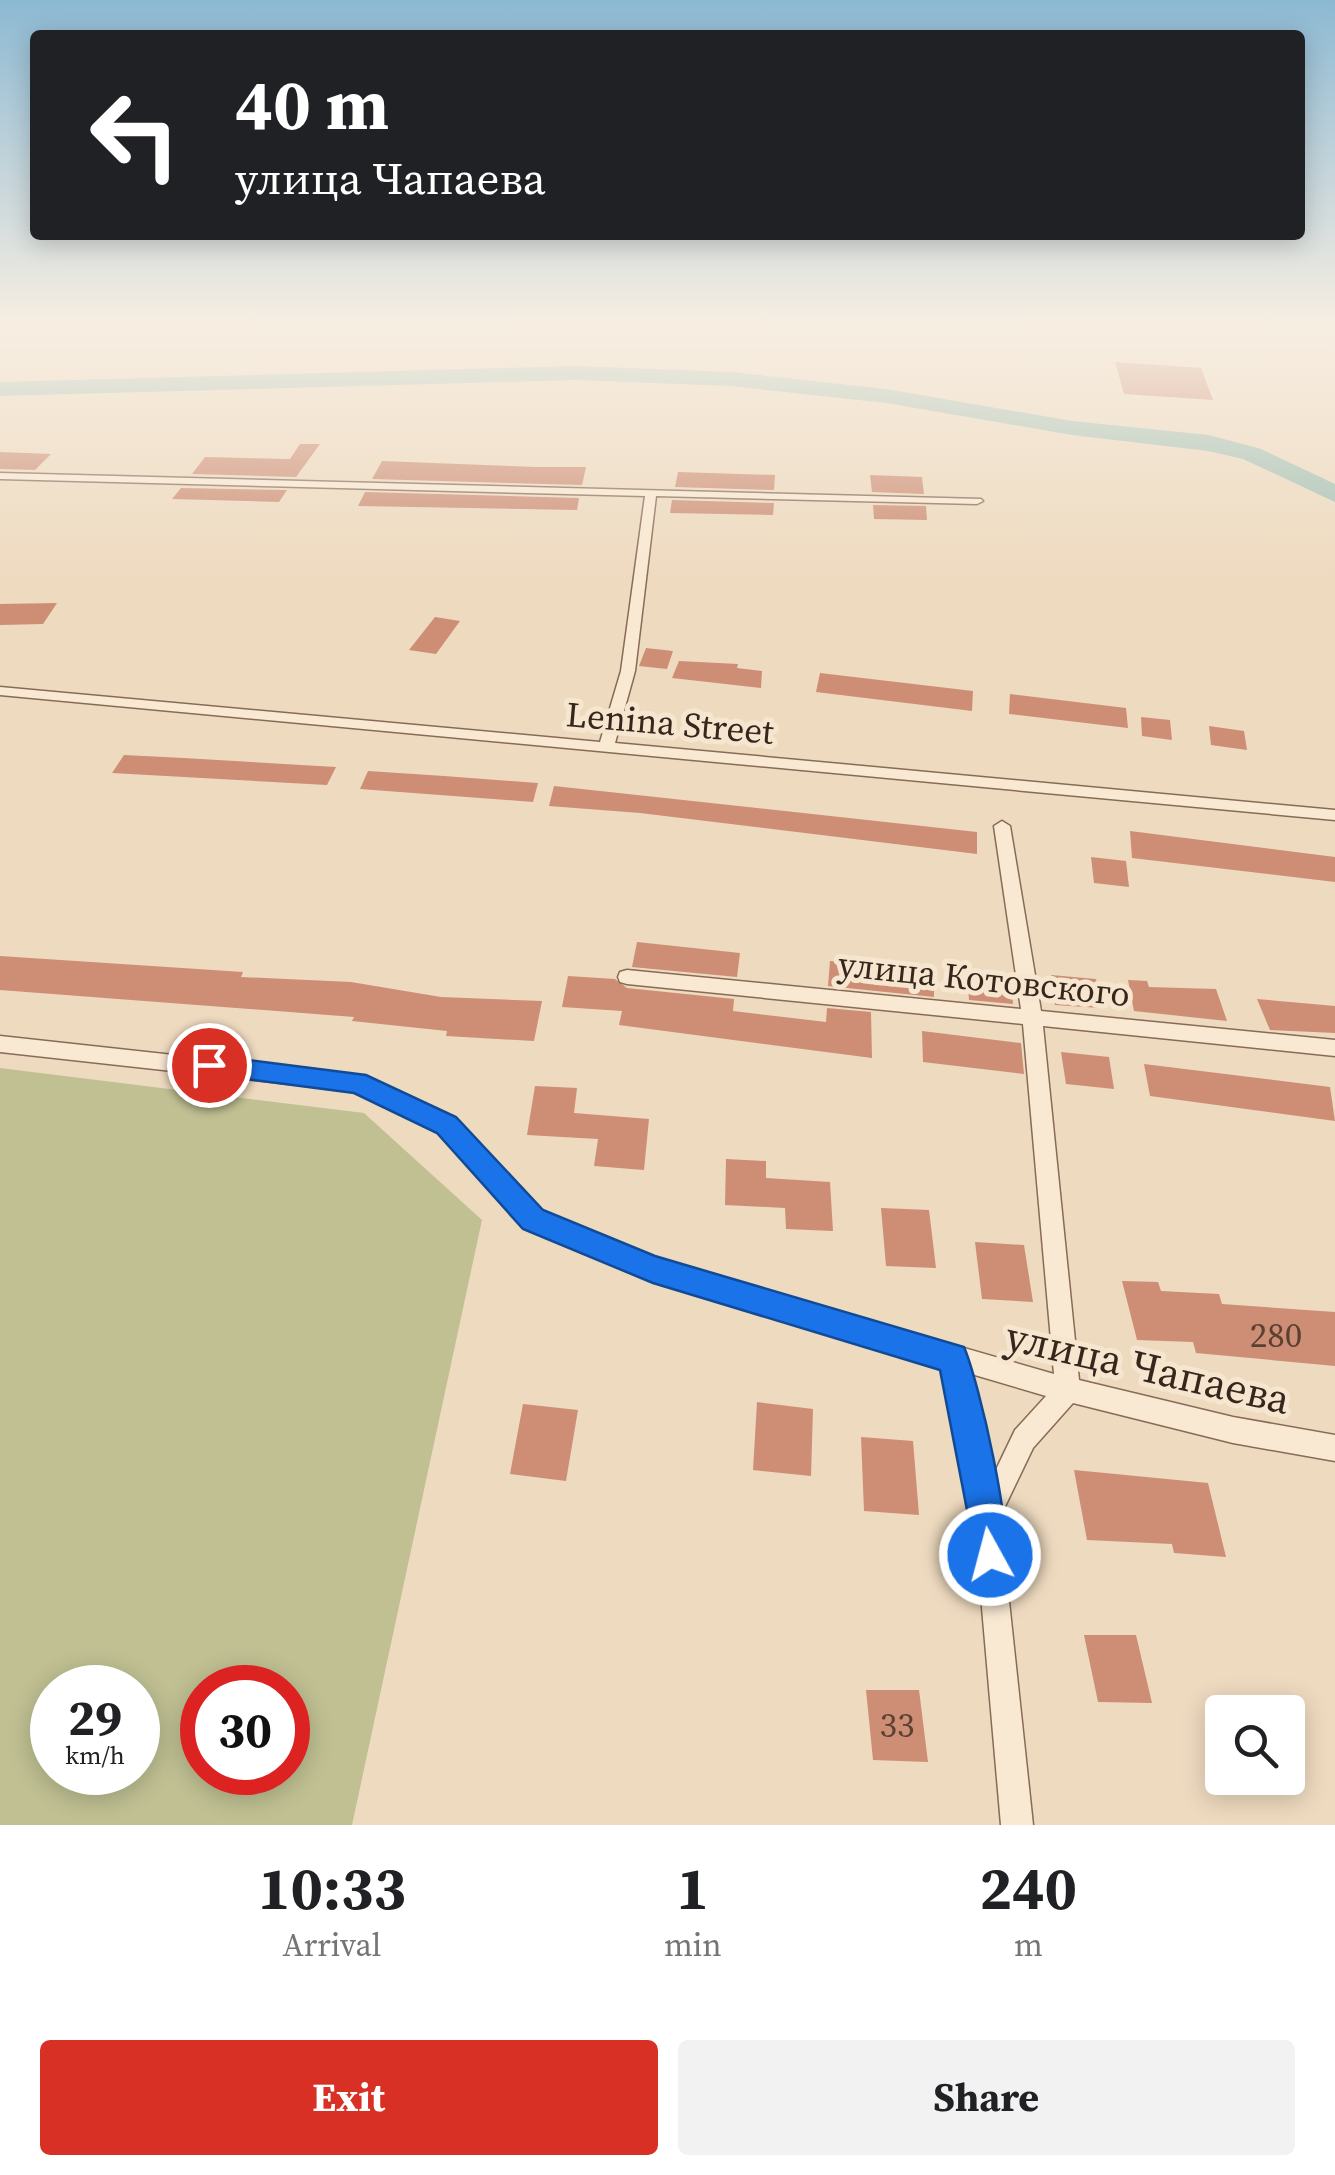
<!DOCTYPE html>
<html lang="en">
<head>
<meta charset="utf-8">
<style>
	:root { --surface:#fff; --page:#f2f2f2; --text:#202124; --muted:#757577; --accent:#d93025 }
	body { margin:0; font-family:"Source Serif 4",serif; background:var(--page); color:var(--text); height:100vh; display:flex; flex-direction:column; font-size:38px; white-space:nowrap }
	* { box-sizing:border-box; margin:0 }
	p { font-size:32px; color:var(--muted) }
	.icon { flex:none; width:55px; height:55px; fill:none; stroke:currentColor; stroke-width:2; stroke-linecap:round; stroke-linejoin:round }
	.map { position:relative; height:1825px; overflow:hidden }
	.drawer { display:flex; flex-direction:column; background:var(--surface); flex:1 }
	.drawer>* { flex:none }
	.hud { position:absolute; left:30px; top:30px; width:1275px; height:210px; border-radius:10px; box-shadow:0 5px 25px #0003; background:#202124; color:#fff; overflow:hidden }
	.buttons { position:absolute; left:1205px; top:1695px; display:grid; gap:20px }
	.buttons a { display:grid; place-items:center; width:100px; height:100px; border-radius:10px; background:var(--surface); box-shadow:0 5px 25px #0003; font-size:50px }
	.speed { position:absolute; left:30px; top:1665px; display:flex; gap:20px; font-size:50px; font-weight:700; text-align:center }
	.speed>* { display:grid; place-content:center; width:130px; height:130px; border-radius:50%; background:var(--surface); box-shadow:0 5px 25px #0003; line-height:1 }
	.speed small { font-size:25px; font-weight:400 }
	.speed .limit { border:15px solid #d22; background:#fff; color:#111 }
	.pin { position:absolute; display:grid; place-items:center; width:85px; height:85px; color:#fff; margin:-42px; border:5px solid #fff; border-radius:50%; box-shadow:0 2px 10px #0007 }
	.me { position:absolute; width:110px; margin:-55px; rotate:353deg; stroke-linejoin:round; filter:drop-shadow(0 0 8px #0008) }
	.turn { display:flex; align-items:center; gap:35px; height:210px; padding:0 40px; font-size:45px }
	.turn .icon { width:130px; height:130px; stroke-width:2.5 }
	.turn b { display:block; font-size:70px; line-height:85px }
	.eta { display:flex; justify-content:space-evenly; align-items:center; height:170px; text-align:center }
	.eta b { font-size:60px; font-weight:700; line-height:70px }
	.cta { display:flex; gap:20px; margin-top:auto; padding:20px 40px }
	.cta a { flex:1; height:115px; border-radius:10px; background:var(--accent); color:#fff; font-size:40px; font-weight:700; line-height:115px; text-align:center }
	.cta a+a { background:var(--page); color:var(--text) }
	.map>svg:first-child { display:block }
	.cemetery { fill:#c0c093; fill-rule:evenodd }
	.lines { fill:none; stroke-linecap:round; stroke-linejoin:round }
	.river { fill:#a3c0b4; fill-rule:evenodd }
	.building { fill:#cd8e75 }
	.street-casing { stroke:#876b57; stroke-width:3 }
	.street { fill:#f9e9d3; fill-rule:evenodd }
	.route { fill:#1a73e8; stroke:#114b97; stroke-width:2.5 }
	.labels { text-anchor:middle; stroke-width:10; stroke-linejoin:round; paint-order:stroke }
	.street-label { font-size:35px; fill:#36261c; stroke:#f6e6cf }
	.near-number-label { font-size:35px; fill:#5c4032 }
	.near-street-label { font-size:42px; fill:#36261c; stroke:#f6e6cf }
</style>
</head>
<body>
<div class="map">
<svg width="1335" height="1825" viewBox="0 0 1335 1825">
	<rect width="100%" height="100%" fill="#eedabf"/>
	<!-- cemetery -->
	<path class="cemetery" d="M0,1068L364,1113L482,1220L352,1825H0ZM52,1688H138V1772H52ZM202,1688H288V1772H202Z"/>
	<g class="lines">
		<!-- river -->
		<path class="river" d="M576,366L731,372L886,389L1072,421L1209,435L1261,449L1335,484V502L1243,459L1208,451L1072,435L886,403L731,386L576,380L0,396V382Z"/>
	</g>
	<!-- building -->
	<path class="building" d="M1115,362L1201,368L1213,400L1124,394Z
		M300,444H320L296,477L192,474L205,457L290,459Z
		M0,452L51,454L35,470L0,469Z
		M382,461L536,467H586L582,485L372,479Z
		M678,472L775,475L774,490L675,487Z
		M870,475L922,477L924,494L872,492Z
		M181,488L287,490L279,502L172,499Z
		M365,492L579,498L577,510L358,506Z
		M672,500L774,503L773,515L670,513Z
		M873,505L926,506L927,520L874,519Z
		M57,603L43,624L0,625V604Z
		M435,617L460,621L436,654L409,650Z
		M646,648L673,651L667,669L639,666Z
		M679,661L738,664L737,668L762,671L761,688L672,678Z
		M820,673L973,691L972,711L816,692Z
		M1010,694L1126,708L1128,728L1009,714Z
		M1141,717L1170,720L1172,740L1142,736Z
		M1209,726L1244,731L1247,750L1211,745Z
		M124,755L184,758L336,767L327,785L112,773Z
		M368,771L444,776L538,783L533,802L360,789Z
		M554,786L977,832V854L640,813L549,806Z
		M1130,831L1335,857V882L1132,858Z
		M1091,857L1126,861L1129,887L1094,883Z
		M637,942L740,953L737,977L632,967Z
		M0,956L243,972L241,977L351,982L441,997L542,1001L534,1041L446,1036L447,1031L352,1021L354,1017L0,990Z
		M830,961L934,970V997L828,986Z
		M967,974L1011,978L1013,1004L969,1000Z
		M1051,975L1096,979L1101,1008L1055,1005Z
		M568,976L615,979L627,988L734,999L733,1011L826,1022L827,1008L871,1012L872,1058L619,1025L622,1011L562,1007Z
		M1128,980L1147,981L1149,987L1216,989L1227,1021L1134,1011Z
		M1257,999L1335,1006V1033L1270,1030Z
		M922,1031L1021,1043L1024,1074L923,1062Z
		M1061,1052L1109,1057L1114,1089L1066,1084Z
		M1144,1064L1330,1087L1335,1121L1150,1096Z
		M535,1086L577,1088L574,1113L649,1119L644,1170L594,1166L598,1139L527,1135Z
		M726,1159L766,1161V1178L830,1182L833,1231L786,1229L785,1208L725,1205Z
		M881,1208L929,1210L936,1268L886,1266Z
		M975,1242L1024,1245L1033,1302L982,1299Z
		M1122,1281L1158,1282L1161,1291L1219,1294L1222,1304L1335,1312V1366L1196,1353L1193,1342L1137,1340Z
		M757,1402L813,1409L811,1476L753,1470Z
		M523,1404L578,1410L566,1481L510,1474Z
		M861,1437L913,1441L919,1515L864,1511Z
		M1074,1470L1208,1483L1226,1557L1174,1553L1172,1544L1087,1540Z
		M1084,1635H1136L1152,1703L1098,1702Z
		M866,1690H919L928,1762L873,1760Z"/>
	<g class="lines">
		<!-- street casing -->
		<g class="street-casing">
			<path id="street" d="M0,473L981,499L983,501L977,504L656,496L635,671L615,743L1335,810V820L0,695V687L600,742L621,671L645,496L0,479Z
				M1002,821L1010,826L1041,1011L1335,1040V1056L1043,1026L1079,1380L1233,1417L1335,1435V1461L1233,1443L1073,1403L1033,1448L1000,1517L1033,1825H1001L974,1516L942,1365L653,1280L525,1226L439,1131L354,1091L0,1052V1036L357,1075L453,1119L541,1212L655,1259L1054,1374L1023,1024L627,984L620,982L618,977L620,972L627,970L1021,1009L994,826ZM968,1373L1046,1396L1015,1430L992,1478Z"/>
		</g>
		<!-- street -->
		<use href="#street" class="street"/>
	</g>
	<!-- sky -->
	<linearGradient id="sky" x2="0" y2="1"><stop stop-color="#8cb9d3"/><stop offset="0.56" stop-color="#f7eee2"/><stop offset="1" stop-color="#f7eee2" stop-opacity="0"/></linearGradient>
	<rect width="1335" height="579" fill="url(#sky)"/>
	<!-- route -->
	<path class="route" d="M209,1055L366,1075L456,1117L543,1210L655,1256L964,1347C979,1382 1015,1537 1003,1567L990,1573L978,1567L940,1370L653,1283L523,1229L437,1133L354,1093L200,1073L196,1065L200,1058Z"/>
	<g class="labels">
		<!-- street labels -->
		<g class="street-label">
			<text transform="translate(670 723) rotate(5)" y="12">Lenina Street</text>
			<text transform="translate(984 979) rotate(6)" y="12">улица Котовского</text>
		</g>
		<!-- near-number labels -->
		<g class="near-number-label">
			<text x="1276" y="1347">280</text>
			<text x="897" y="1737">33</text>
		</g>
		<!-- near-street labels -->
		<g class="near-street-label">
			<text transform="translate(1148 1367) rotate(13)" y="15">улица Чапаева</text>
		</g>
	</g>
</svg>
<div class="buttons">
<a><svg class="icon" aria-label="search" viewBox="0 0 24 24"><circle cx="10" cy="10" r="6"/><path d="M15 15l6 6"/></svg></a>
</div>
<div class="speed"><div>29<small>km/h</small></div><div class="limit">30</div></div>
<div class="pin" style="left:209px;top:1065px;background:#d93025"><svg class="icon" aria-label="arrive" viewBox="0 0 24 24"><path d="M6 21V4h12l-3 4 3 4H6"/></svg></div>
<svg class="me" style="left:990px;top:1555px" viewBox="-20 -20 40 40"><circle r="17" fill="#1a73e8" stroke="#fff" stroke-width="3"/><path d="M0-11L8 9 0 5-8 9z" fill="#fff"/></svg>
<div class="hud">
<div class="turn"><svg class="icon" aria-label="left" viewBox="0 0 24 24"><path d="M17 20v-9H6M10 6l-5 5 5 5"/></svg><div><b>40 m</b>улица Чапаева</div></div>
</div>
</div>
<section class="drawer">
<div class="eta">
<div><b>10:33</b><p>Arrival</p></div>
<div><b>1</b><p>min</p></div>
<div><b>240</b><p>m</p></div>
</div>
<div class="cta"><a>Exit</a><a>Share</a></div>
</section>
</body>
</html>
